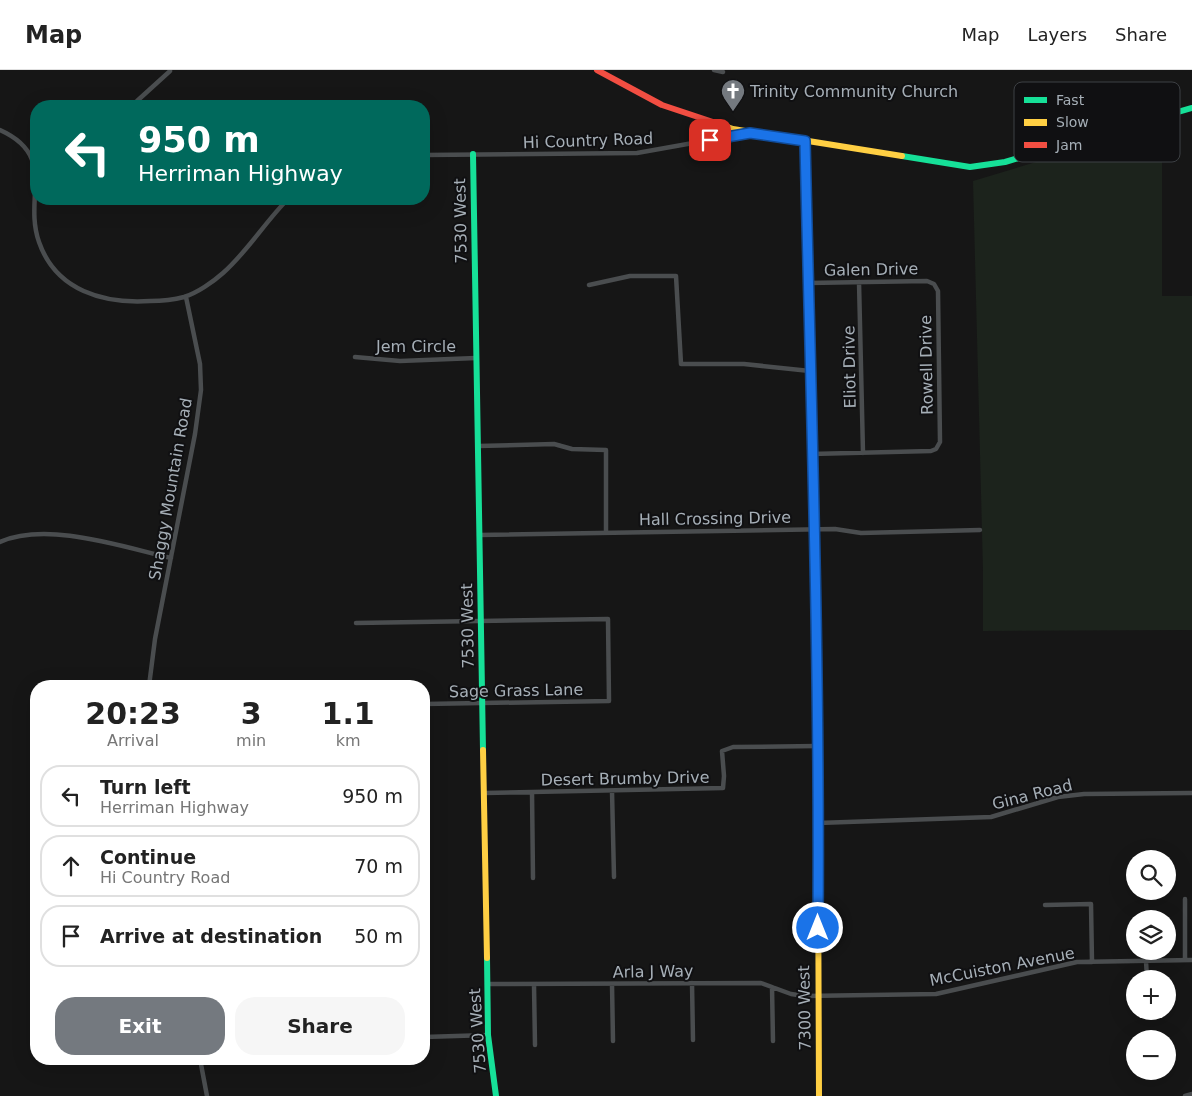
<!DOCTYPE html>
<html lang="en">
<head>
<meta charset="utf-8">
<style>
	:root { --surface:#fff; --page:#f6f6f6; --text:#222; --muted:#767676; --line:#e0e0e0; --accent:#74797f }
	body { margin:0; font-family:"DejaVu Sans",sans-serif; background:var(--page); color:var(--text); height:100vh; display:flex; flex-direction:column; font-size:19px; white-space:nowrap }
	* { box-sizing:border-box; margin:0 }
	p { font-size:16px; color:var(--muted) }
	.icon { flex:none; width:28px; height:28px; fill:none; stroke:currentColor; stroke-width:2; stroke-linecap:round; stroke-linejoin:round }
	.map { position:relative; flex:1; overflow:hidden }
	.sheet { position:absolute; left:30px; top:610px; width:400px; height:385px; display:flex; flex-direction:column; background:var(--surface); border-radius:20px; box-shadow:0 5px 20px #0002 }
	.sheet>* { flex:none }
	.hud { position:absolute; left:30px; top:30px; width:400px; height:105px; border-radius:20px; box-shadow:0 5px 20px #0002; background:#00695c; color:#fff; overflow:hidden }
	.tools { position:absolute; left:1126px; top:780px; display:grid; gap:10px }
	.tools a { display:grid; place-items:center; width:50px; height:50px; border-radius:50%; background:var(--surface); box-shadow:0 5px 20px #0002; font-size:25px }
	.pin { position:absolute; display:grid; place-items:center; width:42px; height:42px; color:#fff; margin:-21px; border-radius:10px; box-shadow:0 2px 8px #0006 }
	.me { position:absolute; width:55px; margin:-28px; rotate:0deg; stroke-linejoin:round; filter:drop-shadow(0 0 4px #0008) }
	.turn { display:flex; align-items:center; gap:18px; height:105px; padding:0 25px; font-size:22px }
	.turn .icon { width:65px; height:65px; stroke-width:2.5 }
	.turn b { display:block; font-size:35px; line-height:42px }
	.eta { display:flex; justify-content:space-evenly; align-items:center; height:85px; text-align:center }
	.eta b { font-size:30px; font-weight:700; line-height:35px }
	.button { display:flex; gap:10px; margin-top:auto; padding:10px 25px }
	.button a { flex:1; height:58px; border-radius:20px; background:var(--accent); color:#fff; font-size:20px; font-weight:700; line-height:58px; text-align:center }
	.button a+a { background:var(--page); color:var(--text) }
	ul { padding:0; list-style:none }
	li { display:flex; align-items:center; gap:15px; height:62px; margin:0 10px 8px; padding:0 15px; border:2px solid var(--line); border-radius:20px }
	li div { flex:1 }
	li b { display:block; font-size:19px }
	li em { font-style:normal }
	header { display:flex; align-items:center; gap:30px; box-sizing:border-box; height:70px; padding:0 25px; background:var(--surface); border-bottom:1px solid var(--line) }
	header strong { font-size:24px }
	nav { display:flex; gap:28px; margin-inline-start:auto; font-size:18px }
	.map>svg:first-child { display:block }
	.green { fill:#1c231c }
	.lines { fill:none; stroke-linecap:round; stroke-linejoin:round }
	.street { stroke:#4a4d4f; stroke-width:4.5 }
	.fast { stroke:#16e098; stroke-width:6 }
	.slow { stroke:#ffcf43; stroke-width:6 }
	.jam { stroke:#f24e42; stroke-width:6 }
	.route-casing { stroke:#114b97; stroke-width:12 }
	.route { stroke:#1a73e8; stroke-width:9 }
	.labels { text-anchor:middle; stroke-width:4; stroke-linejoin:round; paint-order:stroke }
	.poi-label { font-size:16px; fill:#a6afb7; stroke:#101012; text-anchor:start }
	.street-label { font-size:16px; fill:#a6afb7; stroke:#101012 }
	.key { fill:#101012; stroke:#3d4044; stroke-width:1 }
	.key-label { font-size:14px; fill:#a6afb7 }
</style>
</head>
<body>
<header>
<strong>Map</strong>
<nav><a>Map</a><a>Layers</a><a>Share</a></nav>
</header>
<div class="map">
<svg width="1192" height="1026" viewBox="0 0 1192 1026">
	<rect width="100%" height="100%" fill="#161616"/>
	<!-- green -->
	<path class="green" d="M1162,54V226H1192V560L983,561V501L973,111Z"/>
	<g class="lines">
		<!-- street -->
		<path class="street" d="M714,0L723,2
			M130,36L137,31L170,1
			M0,60C58,86 23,127 39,172C56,221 104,234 150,231C162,231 173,230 184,227C197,223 213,212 223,203C248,181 265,152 288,129
			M424,85L637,83L749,63
			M859,212L863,383
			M808,213L927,211L934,214L938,221L940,372L936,379L931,381L811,384
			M589,215L630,206H676L681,294H744L810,301
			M355,287L400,291L476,288
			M478,376L554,374L572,379L606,380V463
			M479,465L835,459L861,463L980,460
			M0,472C47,451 123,477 171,488
			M356,553L608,549L609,631L424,634
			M149,616L155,569L195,364L201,320L200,294L186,227
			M612,721L614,807
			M532,722L533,808
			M485,723L723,718L724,706L722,681L733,677L817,676
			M818,753L991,747L1058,727L1084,724L1192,723
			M1185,829V890
			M1045,835L1091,834L1092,892
			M1146,891L1147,909
			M692,913L693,970
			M487,914L761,913L791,924L805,926L936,924L1077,892L1192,890
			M612,914L613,971
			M534,915L535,975
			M772,917L773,971
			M424,967L488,965
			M200,989L207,1026
			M1185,1026L1192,1024"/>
		<!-- fast -->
		<path class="fast" d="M473,84L483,680
			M902,86L970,97L1005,92L1192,38
			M813,395L818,780
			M487,888L488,965L496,1026"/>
		<!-- slow -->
		<path class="slow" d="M722,55L733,59L902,86
			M805,71L813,395
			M483,680L487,888
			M818,780L819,1026"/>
		<!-- jam -->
		<path class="jam" d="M597,0L662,35L722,55"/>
	</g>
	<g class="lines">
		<!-- route casing -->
		<g class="route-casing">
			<path id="route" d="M710,70L750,63L805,71C811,333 820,596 818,858"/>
		</g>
		<!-- route -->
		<use href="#route" class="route"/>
	</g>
	<!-- icons -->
	<defs>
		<g id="church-pin" transform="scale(1.25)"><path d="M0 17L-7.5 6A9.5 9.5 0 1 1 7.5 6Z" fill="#74797f" stroke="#101012"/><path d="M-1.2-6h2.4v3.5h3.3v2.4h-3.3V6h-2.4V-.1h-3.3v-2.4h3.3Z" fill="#fff"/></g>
	</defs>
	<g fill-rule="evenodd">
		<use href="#church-pin" x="733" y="21"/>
	</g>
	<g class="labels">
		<!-- poi labels -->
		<g class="poi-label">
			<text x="750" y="27">Trinity Community Church</text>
		</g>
		<!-- street labels -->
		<g class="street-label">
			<text transform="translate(588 70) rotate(-2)" y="6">Hi Country Road</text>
			<text transform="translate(460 151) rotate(-91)" y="6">7530 West</text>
			<text transform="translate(871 199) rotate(-1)" y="6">Galen Drive</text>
			<text x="416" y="282">Jem Circle</text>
			<text transform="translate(926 295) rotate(-91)" y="6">Rowell Drive</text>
			<text transform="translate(849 297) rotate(-91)" y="6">Eliot Drive</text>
			<text transform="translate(170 419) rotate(-80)" y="6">Shaggy Mountain Road</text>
			<text transform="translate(715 448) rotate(-1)" y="6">Hall Crossing Drive</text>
			<text transform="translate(467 556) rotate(-91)" y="6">7530 West</text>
			<text transform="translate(516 620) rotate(-1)" y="6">Sage Grass Lane</text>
			<text transform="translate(625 708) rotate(-1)" y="6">Desert Brumby Drive</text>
			<text transform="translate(1032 724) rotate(-14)" y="6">Gina Road</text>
			<text transform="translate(1002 896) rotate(-11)" y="6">McCuiston Avenue</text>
			<text transform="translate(653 901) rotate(-1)" y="6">Arla J Way</text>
			<text transform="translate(804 938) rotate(-91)" y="6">7300 West</text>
			<text transform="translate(477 961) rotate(-94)" y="6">7530 West</text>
		</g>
	</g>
	<!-- legend -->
	<rect x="1014" y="12" width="166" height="80" rx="8" class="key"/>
	<rect x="1024" y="27" width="23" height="6" fill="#16e098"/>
	<rect x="1024" y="49" width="23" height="7" fill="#ffcf43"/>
	<rect x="1024" y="72" width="23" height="6" fill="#f24e42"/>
	<g class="key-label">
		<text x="1056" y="35">Fast</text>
		<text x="1056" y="57">Slow</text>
		<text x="1056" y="80">Jam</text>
	</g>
</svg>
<div class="tools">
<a><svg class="icon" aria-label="search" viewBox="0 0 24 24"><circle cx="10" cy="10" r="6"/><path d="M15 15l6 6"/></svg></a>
<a><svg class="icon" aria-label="layers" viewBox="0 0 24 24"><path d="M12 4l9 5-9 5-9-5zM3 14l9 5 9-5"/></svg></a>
<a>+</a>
<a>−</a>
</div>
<div class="pin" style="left:710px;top:70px;background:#d93025"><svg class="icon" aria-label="arrive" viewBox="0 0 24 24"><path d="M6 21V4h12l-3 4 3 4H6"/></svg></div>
<svg class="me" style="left:818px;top:858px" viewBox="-20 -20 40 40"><circle r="17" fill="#1a73e8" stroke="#fff" stroke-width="3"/><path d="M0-11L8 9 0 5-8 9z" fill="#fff"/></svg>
<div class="hud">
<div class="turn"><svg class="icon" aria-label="left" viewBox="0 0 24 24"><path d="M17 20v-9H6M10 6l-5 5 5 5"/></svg><div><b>950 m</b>Herriman Highway</div></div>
</div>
<section class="sheet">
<div class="eta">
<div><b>20:23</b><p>Arrival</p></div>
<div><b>3</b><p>min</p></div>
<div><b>1.1</b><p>km</p></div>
</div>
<ul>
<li><svg class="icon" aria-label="left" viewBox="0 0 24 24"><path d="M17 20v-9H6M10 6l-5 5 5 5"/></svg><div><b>Turn left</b><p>Herriman Highway</p></div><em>950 m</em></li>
<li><svg class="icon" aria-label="ahead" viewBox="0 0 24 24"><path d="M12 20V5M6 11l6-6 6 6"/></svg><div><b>Continue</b><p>Hi Country Road</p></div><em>70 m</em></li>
<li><svg class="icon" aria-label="arrive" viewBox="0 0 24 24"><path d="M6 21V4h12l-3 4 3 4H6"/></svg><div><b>Arrive at destination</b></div><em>50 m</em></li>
</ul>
<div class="button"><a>Exit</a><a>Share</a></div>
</section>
</div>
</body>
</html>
